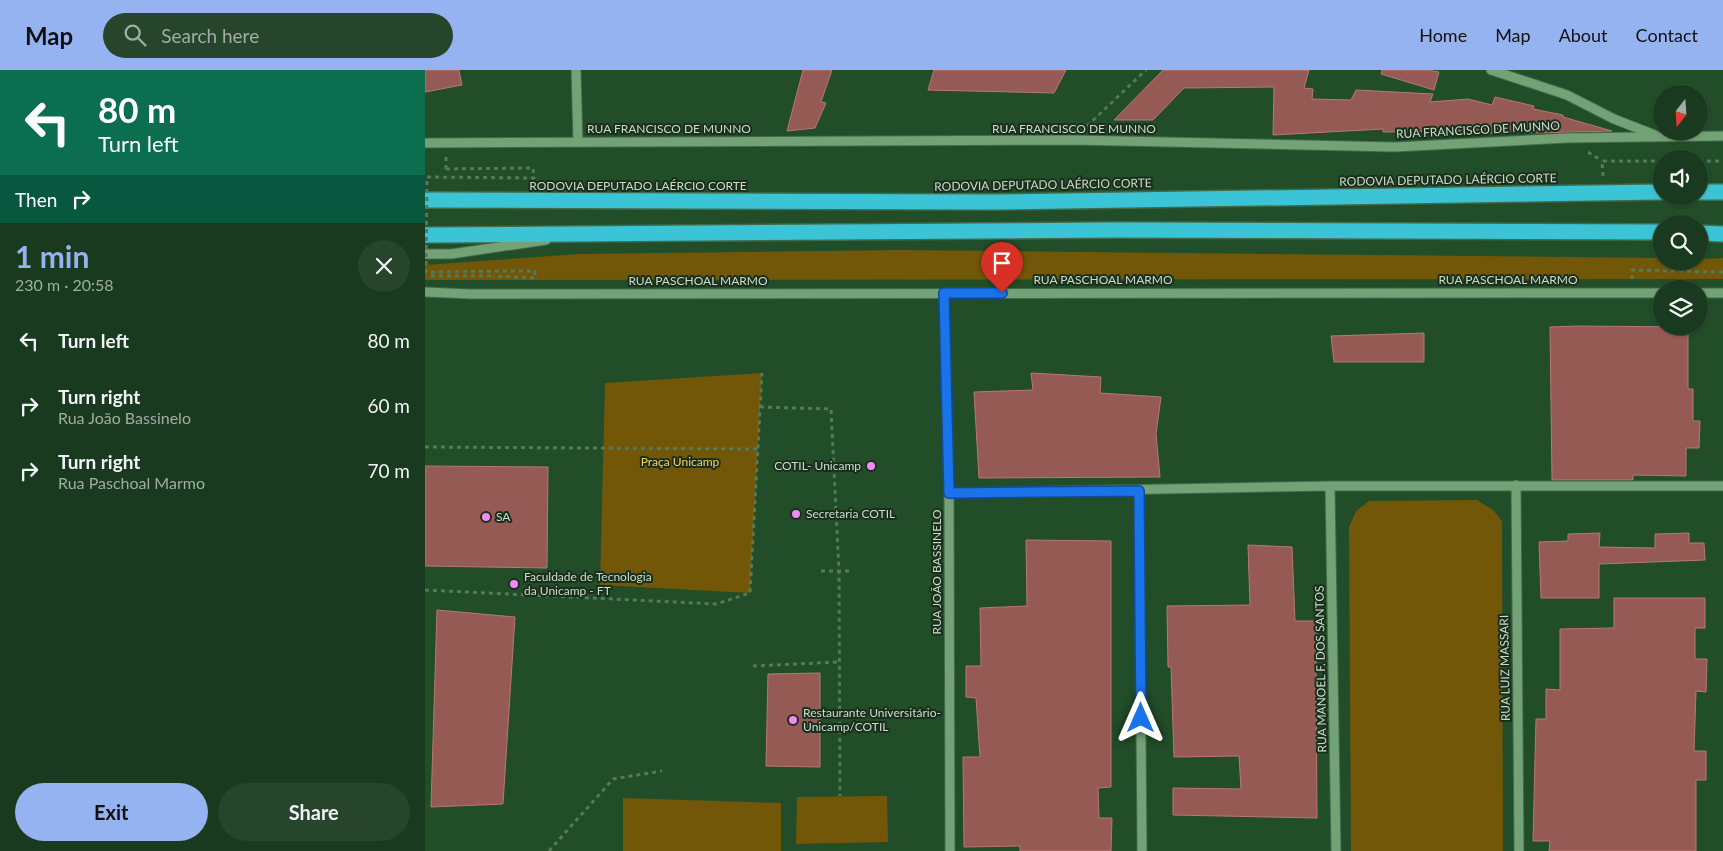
<!DOCTYPE html>
<html lang="en">
<head>
<meta charset="utf-8">
<style>
	:root { --surface:#193a1e; --page:#26452b; --text:#f1f3f6; --muted:#9fada4; --line:#37543c; --accent:#95b2f1 }
	body { margin:0; font-family:Lato,sans-serif; background:var(--page); color:var(--text); height:100vh; display:flex; flex-direction:column; font-size:19px; white-space:nowrap }
	* { box-sizing:border-box; margin:0 }
	p { font-size:16px; color:var(--muted) }
	.icon { flex:none; width:28px; height:28px; fill:none; stroke:currentColor; stroke-width:2; stroke-linecap:round; stroke-linejoin:round }
	.map { position:relative; flex:1; overflow:hidden }
	.side { display:flex; flex-direction:column; background:var(--surface); width:425px }
	.side>* { flex:none }
	.hud { background:#0b6e4f; color:#fff; overflow:hidden }
	.needle { width:32px; rotate:197deg }
	.controls { position:absolute; left:1228px; top:15px; display:grid; gap:10px }
	.controls a { display:grid; place-items:center; width:55px; height:55px; border-radius:50%; background:var(--surface); box-shadow:0 1px 4px #0004,0 0 0 1px var(--line); font-size:25px }
	.pin { position:absolute; display:grid; place-items:center; width:42px; height:42px; color:#fff; margin:-51px -21px; border-radius:50% 50% 50% 0; rotate:-45deg; box-shadow:0 0 5px #0007 }
	.pin .icon { rotate:45deg }
	.me { position:absolute; width:55px; margin:-28px; rotate:0deg; stroke-linejoin:round; filter:drop-shadow(0 0 4px #0008) }
	.turn { display:flex; align-items:center; gap:18px; height:105px; padding:0 15px; font-size:22px }
	.turn .icon { width:65px; height:65px; stroke-width:2.5 }
	.turn b { display:block; font-size:35px; line-height:42px }
	.then { display:flex; align-items:center; height:48px; padding:0 15px; background:#0003; gap:10px; font-size:19px }
	.round { display:grid; place-items:center; flex:none; width:52px; height:52px; border-radius:26px; background:var(--page) }
	.headline { display:flex; align-items:center; justify-content:space-between; height:85px; padding:0 15px }
	h1 { font-size:30px; font-weight:700; line-height:38px; color:var(--accent) }
	.cta { display:flex; gap:10px; margin-top:auto; padding:10px 15px }
	.cta a { flex:1; height:58px; border-radius:30px; background:var(--accent); color:#111; font-size:20px; font-weight:700; line-height:58px; text-align:center }
	.cta a+a { background:var(--page); color:var(--text) }
	ul { padding:0; list-style:none }
	li { display:flex; align-items:center; gap:15px; height:65px; padding:0 15px }
	li div { flex:1 }
	li b { display:block; font-size:19px }
	li em { font-style:normal }
	header { display:flex; align-items:center; gap:30px; box-sizing:border-box; height:70px; padding:0 25px; background:var(--accent); color:#111 }
	header strong { font-size:24px }
	nav { display:flex; gap:28px; margin-inline-start:auto; font-size:18px }
	.search { width:350px; height:45px; background:var(--page); display:flex; align-items:center; gap:12px; box-sizing:border-box; padding:0 18px; border-radius:28px; color:var(--muted); font-size:19px }
	main { display:flex; flex:1; min-height:0 }
	.map>svg:first-child { display:block }
	.green { fill:#725709 }
	.building { fill:#965a54; stroke:#b77972 }
	.lines { fill:none; stroke-linecap:round; stroke-linejoin:round }
	.minor-casing { stroke:#426a4a; stroke-width:11 }
	.highway-casing { stroke:#426a4a; stroke-width:18 }
	.path { stroke:#547a59; stroke-width:3; stroke-dasharray:4 4; stroke-linecap:butt }
	.minor { stroke:#73a277; stroke-width:9 }
	.highway { stroke:#3bc4d5; stroke-width:15 }
	.path-bridge { stroke:#547a59; stroke-width:3; stroke-dasharray:4 4; stroke-linecap:butt }
	.route-casing { stroke:#114b97; stroke-width:12 }
	.route { stroke:#1a73e8; stroke-width:9 }
	.poi-dot { fill:#f28af3; stroke:#1b2e1d; stroke-width:2 }
	.labels { text-anchor:middle; stroke-width:4; stroke-linejoin:round; paint-order:stroke }
	.street-label { font-size:12px; fill:#c7dfc8; stroke:#1b2e1d }
	.park-label { font-size:12px; fill:#fed05f; stroke:#1b2e1d }
	.poi-label { font-size:12px; fill:#c7dfc8; stroke:#1b2e1d; text-anchor:start }
</style>
</head>
<body>
<header>
<strong>Map</strong>
<div class="search"><svg class="icon" aria-label="search" viewBox="0 0 24 24"><circle cx="10" cy="10" r="6"/><path d="M15 15l6 6"/></svg>Search here</div>
<nav><a>Home</a><a>Map</a><a>About</a><a>Contact</a></nav>
</header>
<main>
<section class="side">
<div class="hud">
<div class="turn"><svg class="icon" aria-label="left" viewBox="0 0 24 24"><path d="M17 20v-9H6M10 6l-5 5 5 5"/></svg><div><b>80 m</b>Turn left</div></div>
<div class="then">Then<svg class="icon" aria-label="right" viewBox="0 0 24 24"><path d="M7 20v-9h11M14 6l5 5-5 5"/></svg></div>
</div>
<div class="headline"><div><h1>1 min</h1><p>230 m · 20:58</p></div><a class="round"><svg class="icon" aria-label="close" viewBox="0 0 24 24"><path d="M6 6l12 12M18 6L6 18"/></svg></a></div>
<ul>
<li><svg class="icon" aria-label="left" viewBox="0 0 24 24"><path d="M17 20v-9H6M10 6l-5 5 5 5"/></svg><div><b>Turn left</b></div><em>80 m</em></li>
<li><svg class="icon" aria-label="right" viewBox="0 0 24 24"><path d="M7 20v-9h11M14 6l5 5-5 5"/></svg><div><b>Turn right</b><p>Rua João Bassinelo</p></div><em>60 m</em></li>
<li><svg class="icon" aria-label="right" viewBox="0 0 24 24"><path d="M7 20v-9h11M14 6l5 5-5 5"/></svg><div><b>Turn right</b><p>Rua Paschoal Marmo</p></div><em>70 m</em></li>
</ul>
<div class="cta"><a>Exit</a><a>Share</a></div>
</section>
<div class="map">
<svg width="1298" height="781" viewBox="0 0 1298 781">
	<rect width="100%" height="100%" fill="#214d28"/>
	<!-- green -->
	<path class="green" d="M477,180L1236,188V191L1298,188V209L0,210V195L154,184Z
		M337,303L325,523L175,515L180,313Z
		M1052,430L1068,440L1077,451L1078,781H926L924,457L931,441L944,431Z
		M462,726L463,772L371,774L372,727Z
		M198,728L356,733V781H198Z"/>
	<!-- building -->
	<path class="building" d="M0,0H34L37,15L0,22Z
		M378,0H407L396,32L401,33L390,58L362,61Z
		M509,0H641L629,23L503,20Z
		M738,0H884L879,18L888,19L887,29L926,30L931,20L1008,24L1005,32L1043,29L1067,35L1070,27L1109,36L1108,39L1138,45V47L1187,61L1115,63L1081,61V64L1043,61L958,62V59L848,65L849,17L759,18L728,50H689Z
		M957,0H1002L1014,2L1009,20L956,4Z
		M1153,256L1263,257V319H1268V351H1275L1274,378H1261V406L1208,405V410H1127L1125,257Z
		M999,263V292H909L906,266Z
		M606,303L676,307L675,323L736,327L731,364L735,407L554,408L549,322L608,320Z
		M0,396L123,397L122,498L0,496Z
		M1175,463L1174,477L1230,478V464L1264,463V473H1279L1280,490L1174,494V528H1116L1114,472L1143,471V464Z
		M601,470L686,471V717L673,718L674,748H687L686,781H595V776L539,777L538,687H555L551,628L541,627V596H556L555,538L602,536Z
		M823,475L867,477L870,551H893L891,599L892,748L748,745V718L816,719L814,686L749,687L746,597H743L742,536L825,535Z
		M1189,528H1280V558H1270V589H1282L1281,622L1271,621L1269,681H1281V710H1271V781H1124L1125,771H1108L1111,649H1121V619L1135,620V559L1189,558Z
		M12,540L90,547L78,734L6,737Z
		M395,603V697L341,696L343,604Z"/>
	<g class="lines">
		<!-- minor casing -->
		<g class="minor-casing">
			<path id="minor" d="M151,0L153,72
				M1066,0L1142,25L1189,49L1230,65
				M0,73L648,70L970,77L1142,68L1298,66
				M0,184H26L121,170
				M0,222L45,224L1236,223
				M519,223L524,423L525,781
				M1274,223H1298
				M1091,415L1094,781
				M905,416L911,781
				M714,421L717,781
				M524,423L905,416H1298"/>
		</g>
		<!-- highway casing -->
		<g class="highway-casing">
			<path id="highway" d="M1274,122H1298
				M0,130L572,132L1236,122
				M1274,163L1298,164
				M0,165L691,160L1236,162"/>
		</g>
		<!-- path -->
		<path class="path" d="M662,56L721,0
			M1163,82L1177,91
			M1274,91H1298
			M21,99V86
			M1178,106L1177,91H1236
			M6,206H68
			M1207,209V200L1298,202
			M335,337L406,339L414,501L415,726
			M0,377L333,379
			M396,501H425
			M0,520L291,534L325,523L337,303
			M328,596L414,592
			M124,781L188,709L237,701"/>
		<!-- minor -->
		<use href="#minor" class="minor"/>
		<!-- highway -->
		<use href="#highway" class="highway"/>
		<!-- path-bridge -->
		<path class="path-bridge" d="M21,99L108,98L109,108L2,107L1,202L110,201V208L68,206"/>
	</g>
	<g class="lines">
		<!-- route casing -->
		<g class="route-casing">
			<path id="route" d="M577,223H519L524,423L714,421L716,648"/>
		</g>
		<!-- route -->
		<use href="#route" class="route"/>
	</g>
	<!-- markers -->
	<g class="poi-dot">
		<circle cx="446" cy="396" r="5"/>
		<circle cx="371" cy="444" r="5"/>
		<circle cx="61" cy="447" r="5"/>
		<circle cx="89" cy="514" r="5"/>
		<circle cx="368" cy="650" r="5"/>
	</g>
	<g class="labels">
		<!-- street labels -->
		<g class="street-label">
			<text x="244" y="63">RUA FRANCISCO DE MUNNO</text>
			<text x="649" y="63">RUA FRANCISCO DE MUNNO</text>
			<text transform="translate(1053 60) rotate(-3)" y="4">RUA FRANCISCO DE MUNNO</text>
			<text transform="translate(1023 110) rotate(-1)" y="4">RODOVIA DEPUTADO LAÉRCIO CORTE</text>
			<text transform="translate(618 115) rotate(-1)" y="4">RODOVIA DEPUTADO LAÉRCIO CORTE</text>
			<text x="213" y="120">RODOVIA DEPUTADO LAÉRCIO CORTE</text>
			<text x="678" y="214">RUA PASCHOAL MARMO</text>
			<text x="1083" y="214">RUA PASCHOAL MARMO</text>
			<text x="273" y="215">RUA PASCHOAL MARMO</text>
			<text transform="translate(512 502) rotate(-90)" y="4">RUA JOÃO BASSINELO</text>
			<text transform="translate(1080 598) rotate(-91)" y="4">RUA LUIZ MASSARI</text>
			<text transform="translate(896 599) rotate(-91)" y="4">RUA MANOEL F. DOS SANTOS</text>
		</g>
		<!-- park labels -->
		<g class="park-label">
			<text x="255" y="396">Praça Unicamp</text>
		</g>
		<!-- poi labels -->
		<g class="poi-label">
			<text x="436" y="400" text-anchor="end">COTIL- Unicamp</text>
			<text x="381" y="448">Secretaria COTIL</text>
			<text x="71" y="451">SA</text>
			<text x="99" y="511">Faculdade de Tecnologia<tspan x="99" dy="14">da Unicamp - FT</tspan></text>
			<text x="378" y="647">Restaurante Universitário-<tspan x="378" dy="14">Unicamp/COTIL</tspan></text>
		</g>
	</g>
</svg>
<div class="controls">
<a><svg class="needle" viewBox="-14 -14 28 28"><path d="M0-13l5 13h-10z" fill="#e53935"/><path d="M0 13l5-13h-10z" fill="#9fada4"/></svg></a>
<a><svg class="icon" aria-label="sound" viewBox="0 0 24 24"><path d="M4 9h4l5-4v14l-5-4H4zM17 9q2 3 0 6"/></svg></a>
<a><svg class="icon" aria-label="search" viewBox="0 0 24 24"><circle cx="10" cy="10" r="6"/><path d="M15 15l6 6"/></svg></a>
<a><svg class="icon" aria-label="layers" viewBox="0 0 24 24"><path d="M12 4l9 5-9 5-9-5zM3 14l9 5 9-5"/></svg></a>
</div>
<div class="pin" style="left:577px;top:223px;background:#d93025"><svg class="icon" aria-label="arrive" viewBox="0 0 24 24"><path d="M6 21V4h12l-3 4 3 4H6"/></svg></div>
<svg class="me" style="left:716px;top:648px" viewBox="-20 -20 40 40"><path d="M0-17L14 15 0 8-14 15z" fill="#1a73e8" stroke="#fff" stroke-width="4"/></svg>
</div>
</main>
</body>
</html>
